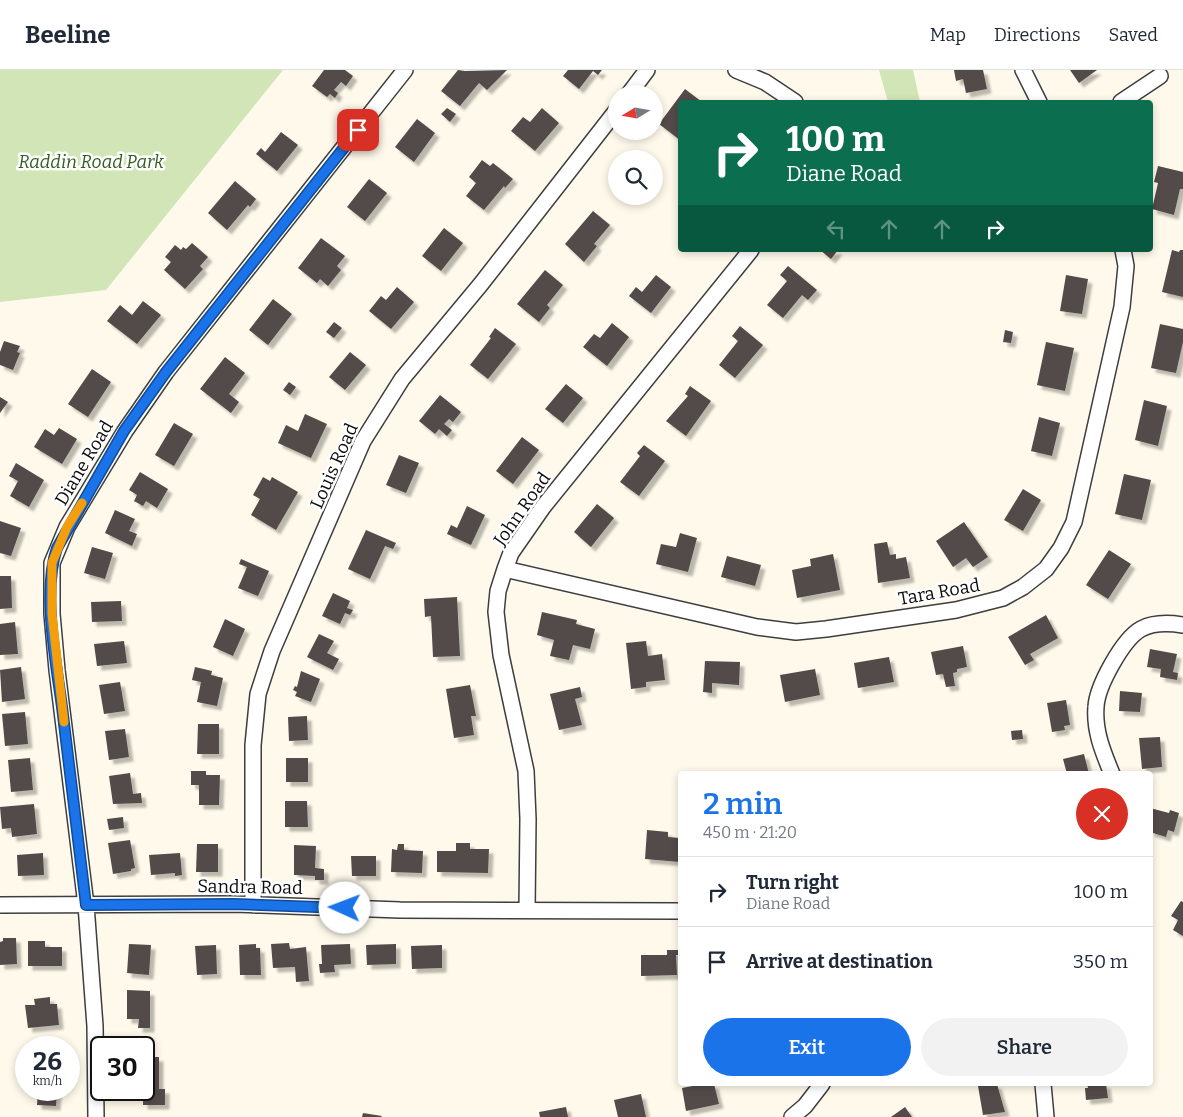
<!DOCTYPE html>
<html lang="en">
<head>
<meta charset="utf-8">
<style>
	:root { --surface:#fff; --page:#f2f2f3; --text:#1f2937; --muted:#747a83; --line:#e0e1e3; --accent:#1a73e8 }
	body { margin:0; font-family:Bitter,serif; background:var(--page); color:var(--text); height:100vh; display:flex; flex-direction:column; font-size:19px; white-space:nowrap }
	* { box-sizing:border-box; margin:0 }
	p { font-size:16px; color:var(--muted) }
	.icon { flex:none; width:28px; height:28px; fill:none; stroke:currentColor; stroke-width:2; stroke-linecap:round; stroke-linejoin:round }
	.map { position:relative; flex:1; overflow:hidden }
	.details { position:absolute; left:678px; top:701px; width:475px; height:315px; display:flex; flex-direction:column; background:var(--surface); border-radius:5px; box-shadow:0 2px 8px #0003 }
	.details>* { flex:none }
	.hud { position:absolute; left:678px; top:30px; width:475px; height:152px; border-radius:5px; box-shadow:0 2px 8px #0003; background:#0b6e4f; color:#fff; overflow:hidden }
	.needle { width:32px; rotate:259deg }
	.buttons { position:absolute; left:608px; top:15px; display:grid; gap:10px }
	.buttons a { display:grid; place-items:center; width:55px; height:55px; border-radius:50%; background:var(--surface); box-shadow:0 2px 8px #0003; font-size:25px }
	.speed { position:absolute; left:15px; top:966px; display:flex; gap:10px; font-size:25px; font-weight:700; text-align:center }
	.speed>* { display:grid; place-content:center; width:65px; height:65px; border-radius:50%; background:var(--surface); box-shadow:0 2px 8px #0003; line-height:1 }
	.speed small { font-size:12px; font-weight:400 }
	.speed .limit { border:2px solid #111; border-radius:8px; background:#fff; color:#111 }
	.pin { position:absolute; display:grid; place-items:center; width:42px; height:42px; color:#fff; margin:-21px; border-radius:10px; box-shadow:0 2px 8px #0006 }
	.me { position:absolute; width:55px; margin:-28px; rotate:272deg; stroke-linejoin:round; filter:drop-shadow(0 0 4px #0008) }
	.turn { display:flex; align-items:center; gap:18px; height:105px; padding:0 25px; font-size:22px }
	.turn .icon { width:65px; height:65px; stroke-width:2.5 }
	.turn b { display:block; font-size:35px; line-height:42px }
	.lanes { display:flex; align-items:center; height:48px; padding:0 25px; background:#0003; justify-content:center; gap:25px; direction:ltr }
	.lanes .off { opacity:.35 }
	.round { display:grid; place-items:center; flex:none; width:52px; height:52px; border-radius:26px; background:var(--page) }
	.head { display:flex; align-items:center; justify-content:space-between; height:85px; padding:0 25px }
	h1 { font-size:30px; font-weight:600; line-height:38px; color:var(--accent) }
	.cta { display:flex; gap:10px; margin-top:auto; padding:10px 25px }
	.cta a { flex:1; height:58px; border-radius:30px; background:var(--accent); color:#fff; font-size:20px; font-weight:600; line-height:58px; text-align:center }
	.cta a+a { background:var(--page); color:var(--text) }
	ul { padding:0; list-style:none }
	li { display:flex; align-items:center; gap:15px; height:70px; padding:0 25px; border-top:1px solid var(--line) }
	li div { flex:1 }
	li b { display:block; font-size:19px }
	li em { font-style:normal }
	header { display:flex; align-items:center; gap:30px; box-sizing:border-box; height:70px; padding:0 25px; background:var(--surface); border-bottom:1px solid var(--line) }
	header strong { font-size:24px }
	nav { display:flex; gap:28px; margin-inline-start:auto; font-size:18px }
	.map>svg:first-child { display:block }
	.green { fill:#d2e5b6 }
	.building { fill:#534b48; filter:url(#shadow) }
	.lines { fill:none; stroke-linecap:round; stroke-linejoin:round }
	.minor-casing { stroke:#3e3e3e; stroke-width:18 }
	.minor { stroke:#fff; stroke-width:15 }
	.route-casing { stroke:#114b97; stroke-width:12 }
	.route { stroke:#1a73e8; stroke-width:9 }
	.slow { stroke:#f59e0b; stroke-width:9 }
	.labels { text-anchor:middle; stroke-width:5; stroke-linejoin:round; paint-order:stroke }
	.park-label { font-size:18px; font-style:italic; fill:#315d20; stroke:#fff }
	.street-label { font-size:18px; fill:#0b0b0b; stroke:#fff }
</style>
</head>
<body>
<header>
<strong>Beeline</strong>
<nav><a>Map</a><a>Directions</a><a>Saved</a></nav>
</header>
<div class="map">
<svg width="1183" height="1047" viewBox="0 0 1183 1047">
	<defs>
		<filter id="shadow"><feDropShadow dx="4.5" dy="4.5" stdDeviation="1" flood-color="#0004"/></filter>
	</defs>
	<rect width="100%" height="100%" fill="#fef9ea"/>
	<!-- green -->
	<path class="green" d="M0,0H283L106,220L0,232Z
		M879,0H913L920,32H888Z"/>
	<!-- building -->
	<path class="building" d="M324,0H345L353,6L346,16L341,12L334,20L338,23L335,28L330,24L327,27L312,16Z
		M458,0L465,1L507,0L487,20L479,13L460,36L441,21Z
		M568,0H602L598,5L593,1L579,19L563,6Z
		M954,0H983L987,19L966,23L963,9L956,11Z
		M1070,0H1097L1079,13Z
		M685,19L702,32H680V70L659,54Z
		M447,38L456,44L450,52L441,44Z
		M542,38L559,53L535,81L511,61L523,47L530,52Z
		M417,49L435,63L414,92L395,77Z
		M281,62L298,75L277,101L256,84L261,78L265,82Z
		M482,90L490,96L493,93L513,109L505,118L504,116L484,140L466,126L476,113L469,107Z
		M1158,96L1183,102V119H1180L1174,145L1152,139L1158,113L1154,112Z
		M616,103V118L609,112Z
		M369,109L387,123L365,151L347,137Z
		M235,111L256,129L250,137L248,135L227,160L208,143Z
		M593,141L610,155L594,174L597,176L584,192L565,174Z
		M444,158L463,173L441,201L422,186Z
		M321,168L345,186L337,196L341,200L328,216L320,209L317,213L298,198Z
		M192,173L208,187L200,196L203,199L185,219L164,200L171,192L165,187L175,175L181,180L183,177L186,179Z
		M820,180H838L831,189Z
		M1172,180L1179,182L1180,180H1183V227L1162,222Z
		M788,196L817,220L808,230L802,225L783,248L767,235L787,211L780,205Z
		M545,200L563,215L547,235L550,238L539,252L517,234Z
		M656,205L671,217L651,243L629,226L636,217L642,222Z
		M1066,205L1088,209L1082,244L1060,241Z
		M397,217L414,232L391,259L369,241L381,226L386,230Z
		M273,229L292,244L268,275L249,260Z
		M143,231L161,245L137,274L107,251L120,235L132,245Z
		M334,252L342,258L334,268L326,262Z
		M612,253L629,267L607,296L583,277L594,264L600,268Z
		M1160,254L1183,259V272L1176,303L1151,298Z
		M740,256L763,275L735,308L719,295L738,271L732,266Z
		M495,258L516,274L488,309L470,295L491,268L489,267Z
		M1005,260L1013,262L1011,273L1003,272Z
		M4,271L20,276L17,282L20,283L13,300L0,295V282Z
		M1046,272L1074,278L1065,321L1037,315Z
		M350,282L366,295L345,320L329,307Z
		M225,287L245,303L229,324L239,332L231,343L200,319Z
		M92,299L111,312L88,347L68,334Z
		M289,312L296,317L290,325L283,320Z
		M566,314L583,328L563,353L545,339Z
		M690,316L711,331L686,366L666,351L688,326L685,324Z
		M440,325L461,342L453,352L449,349L444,354L452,360L447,366L439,359L435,364L419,351Z
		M0,327L8,332L0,343Z
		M1144,330L1167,336L1158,376L1135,370Z
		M305,344L327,354L311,388L278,373L286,355L298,361Z
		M1039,347L1060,353L1052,386L1031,381Z
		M174,353L193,364L174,396L155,385Z
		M59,358L77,369L62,394L34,377L45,359L54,365Z
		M522,367L539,380L513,414L496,401Z
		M644,375L665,391L639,426L620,412L640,386L637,383Z
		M399,385L419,393L406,423L386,415Z
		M16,393L44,410L29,437L10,426L18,411L9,406Z
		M140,402L168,419L157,438L146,431L143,436L134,431L137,425L129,420Z
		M1124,404L1151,410L1142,450L1115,444Z
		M263,407L270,411L272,407L298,422L276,460L251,445L260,429L253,425Z
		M1023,419L1041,430L1023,461L1004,450Z
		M597,434L614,448L591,477L574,462Z
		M467,436L485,445L471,475L447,464L451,455L457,458Z
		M115,440L135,449L129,461L137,464L132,476L105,463Z
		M0,451L21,458L11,486L0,483Z
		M964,452L988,487L973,497L966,488L953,497L936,471Z
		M366,460L396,473L393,479L385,476L370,509L348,499Z
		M680,463L697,468L688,502L656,494L661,474L676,477Z
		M887,472L890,485L896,484V489L906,487L910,508L878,513L874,474Z
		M92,477L113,483L105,509L84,503Z
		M1109,480L1131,494L1108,529L1086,515Z
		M833,484L840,520L797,528L792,500L811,496L810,489Z
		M727,486L761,495L755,516L721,507Z
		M241,489L269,501L258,526L238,518L247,497L239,494Z
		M0,506H11L12,538L0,539Z
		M333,523L350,531L347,538L353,540L350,545L345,543L340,554L322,546Z
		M457,527L460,586L433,587L431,546L425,547L424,529Z
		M121,531L122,551L92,552L91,532Z
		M542,542L577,550L576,554L595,559L590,579L573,575L569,590L550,586L554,570L537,565Z
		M1046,545L1058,568L1030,584L1034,590L1025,595L1008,567Z
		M225,549L245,559L233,586L213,577Z
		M15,552L18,584L0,585V554Z
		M319,564L334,571L327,583L339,589L333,600L307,587Z
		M124,571L127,593L97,596L94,574Z
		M646,571L648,586L662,584L665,610L646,612V617L631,619L626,573Z
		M963,576L967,597L957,599V602L953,603L955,616L946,617L943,604L936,605L931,582Z
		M1150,579L1177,584L1173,602L1178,603L1177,610L1160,607L1161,599L1147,597Z
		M889,587L894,612L858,618L854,593Z
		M705,591L740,592L739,615L712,613V623L703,622Z
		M21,597L25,629L2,632L0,600Z
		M195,597L212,601L211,605L223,608L217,636L197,632L201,612L192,610Z
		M815,599L820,625L785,632L780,605Z
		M301,601L320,609L311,632L295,626L297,622L293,620L295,616L297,617Z
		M120,612L125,641L104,644L99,615Z
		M470,615L476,646H471L474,665L454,668L446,619Z
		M580,617L582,627L575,629L582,655L559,660L550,624Z
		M1120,621L1142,623L1140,642L1119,641Z
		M1066,630L1070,655L1064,656L1065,660L1052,662L1047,633Z
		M25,642L28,674L5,676L2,644Z
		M307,646L308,670L289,671L288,647Z
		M198,654H219V684H197Z
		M125,659L129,687L109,690L105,661Z
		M1022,660L1023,669L1012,670L1011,661Z
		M1160,667L1162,697L1142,699L1139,668Z
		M1084,684L1089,704H1067L1063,689Z
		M30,688L33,720L11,722L8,690Z
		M286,688H308V712H286Z
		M191,701H206V705H220L219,735H199V715H191Z
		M130,703L133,724L141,723L142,733L113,734L109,706Z
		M285,731H307L308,757H285Z
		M34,734L37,764L12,767L11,758L2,759L0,737Z
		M1150,738L1169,743L1170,740L1179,743L1174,762L1168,760L1166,767L1150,762Z
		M123,747L124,758L109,760L107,749Z
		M647,760L668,762V767L680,768V792L645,789Z
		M130,770L135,798L131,799V801L113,804L108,773Z
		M456,773H470V779H489L488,803L437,802V781H456Z
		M197,774H218V802H196Z
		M398,774H404V780L423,781L422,803L391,802L392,779L397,780Z
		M294,775L316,776L315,798L324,799V810H315V806L294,805Z
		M43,783L44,805L18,806L17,785Z
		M180,783L182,805L175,806V803L151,805L149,785Z
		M351,786H376V806H352Z
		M1181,831L1183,832V866L1173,860L1178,850L1171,846Z
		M3,868H16L17,894L0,895V872L3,871Z
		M28,871H45V877H62V896H28Z
		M289,873L290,879L306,877L309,911L296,912L295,897L273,898L271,874Z
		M129,874L151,875L149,905L127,903Z
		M256,874V878H260L261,905H240L239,875Z
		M350,874L351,894L334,895L335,902L320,903L319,894H322L321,875Z
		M396,874V894L367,895L366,875Z
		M216,875L217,904L197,905L195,876Z
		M442,875V898L412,899L411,876Z
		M667,880H678L679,885H676L677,905L641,906V885H667Z
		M127,920L150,921V958H138L139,949H127Z
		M50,927V934H57L59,955L28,958L25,935H35L34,929Z
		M144,987H159V1019H165V1035H143Z
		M703,1014H714L719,1034L686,1041L682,1018Z
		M997,1014L1005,1042L983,1045L978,1016Z
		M1087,1014H1106L1108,1028L1086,1030L1085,1018H1088Z
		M38,1020H57L56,1036L37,1035Z
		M641,1024L646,1047H618L614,1030Z
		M566,1037L568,1047H540L539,1042Z
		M905,1037L912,1047H891Z
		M363,1043L382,1046L381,1047H362Z"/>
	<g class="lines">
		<!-- minor casing -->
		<g class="minor-casing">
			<path id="minor" d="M736,0L765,12L795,32
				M1023,0L1039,32
				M629,24L647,0
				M1121,32L1160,6
				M505,499L757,557L796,562L826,559L956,540L1003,528L1023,517L1046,499L1061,478L1074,452L1122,237L1126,196L1123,180
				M1112,704C1103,682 1094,661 1096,637C1097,616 1123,569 1141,559C1154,552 1170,553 1183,555
				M0,835L233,834L400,840L680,841
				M253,835V675L258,624L272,581L363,371L402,309L481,214L616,41
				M527,840L528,749L526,701L501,585L496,542L498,521L505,499L511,483L543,437L751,180
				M1043,1014L1046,1047
				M96,1047L95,956L86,835L57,600L52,544V493L67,457L125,361L166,302L405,0
				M792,1047L805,1036L822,1014"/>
		</g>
		<!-- minor -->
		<use href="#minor" class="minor"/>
	</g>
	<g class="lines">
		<!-- route casing -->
		<g class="route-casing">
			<path id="route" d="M345,838L233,834L86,835C78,769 70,703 62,637C56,592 42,521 57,478L124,361L166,302L358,60"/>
		</g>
		<!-- route -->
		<use href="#route" class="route"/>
		<!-- slow -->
		<path class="slow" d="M64,652L52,544V493L67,457L82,433"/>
	</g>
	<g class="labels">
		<!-- park labels -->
		<g class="park-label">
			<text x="91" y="98">Raddin Road Park</text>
		</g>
		<!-- street labels -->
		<g class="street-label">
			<text transform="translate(84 393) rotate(-59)" y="6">Diane Road</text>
			<text transform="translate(334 396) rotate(-66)" y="6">Louis Road</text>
			<text transform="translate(522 439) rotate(-55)" y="6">John Road</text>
			<text transform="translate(939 522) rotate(-10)" y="6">Tara Road</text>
			<text transform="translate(250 817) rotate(1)" y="6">Sandra Road</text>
		</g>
	</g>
</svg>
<div class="buttons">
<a><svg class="needle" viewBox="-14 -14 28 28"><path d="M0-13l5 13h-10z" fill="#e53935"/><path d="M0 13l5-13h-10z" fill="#747a83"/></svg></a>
<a><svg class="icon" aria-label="search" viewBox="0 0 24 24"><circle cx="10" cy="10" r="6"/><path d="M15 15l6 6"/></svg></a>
</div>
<div class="speed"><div>26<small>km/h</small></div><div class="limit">30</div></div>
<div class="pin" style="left:358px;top:60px;background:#d93025"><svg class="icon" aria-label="arrive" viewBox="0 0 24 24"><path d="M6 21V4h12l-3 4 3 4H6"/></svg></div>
<svg class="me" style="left:345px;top:838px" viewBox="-20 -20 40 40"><circle r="19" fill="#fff"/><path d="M0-13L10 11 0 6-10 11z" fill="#1a73e8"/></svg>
<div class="hud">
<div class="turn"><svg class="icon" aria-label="right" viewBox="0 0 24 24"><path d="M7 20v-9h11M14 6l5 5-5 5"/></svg><div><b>100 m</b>Diane Road</div></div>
<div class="lanes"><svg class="icon off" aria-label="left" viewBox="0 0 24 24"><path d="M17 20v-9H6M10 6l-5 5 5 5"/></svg><svg class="icon off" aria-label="ahead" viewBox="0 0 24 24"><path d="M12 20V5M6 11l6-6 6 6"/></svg><svg class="icon off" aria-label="ahead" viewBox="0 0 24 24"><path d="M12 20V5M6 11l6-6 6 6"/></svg><svg class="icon" aria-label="right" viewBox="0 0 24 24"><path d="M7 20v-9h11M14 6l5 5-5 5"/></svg></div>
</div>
<section class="details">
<div class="head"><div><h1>2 min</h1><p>450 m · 21:20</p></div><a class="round" style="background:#d93025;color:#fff"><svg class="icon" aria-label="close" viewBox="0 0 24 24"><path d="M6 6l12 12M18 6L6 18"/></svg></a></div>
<ul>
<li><svg class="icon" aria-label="right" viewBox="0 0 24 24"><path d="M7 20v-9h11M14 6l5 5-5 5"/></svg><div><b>Turn right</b><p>Diane Road</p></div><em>100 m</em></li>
<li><svg class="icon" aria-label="arrive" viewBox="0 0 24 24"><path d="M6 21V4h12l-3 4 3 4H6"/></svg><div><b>Arrive at destination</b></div><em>350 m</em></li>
</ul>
<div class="cta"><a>Exit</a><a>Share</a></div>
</section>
</div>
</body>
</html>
